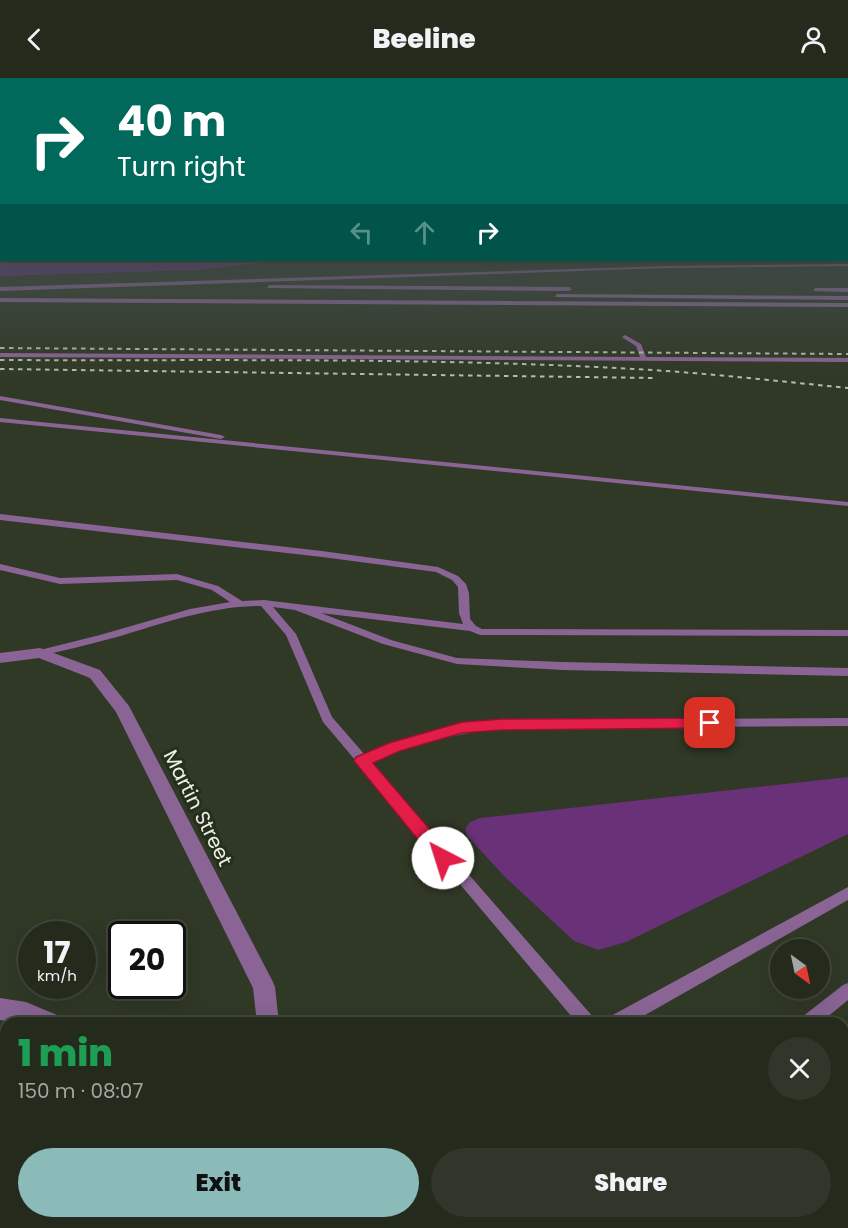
<!DOCTYPE html>
<html lang="en">
<head>
<meta charset="utf-8">
<style>
	:root { --surface:#242a1c; --page:#303629; --text:#f1f3f6; --muted:#a3a7a3; --line:#41463b; --accent:#8bbbb9 }
	body { margin:0; font-family:Poppins,sans-serif; background:var(--page); color:var(--text); height:100vh; display:flex; flex-direction:column; font-size:22px; white-space:nowrap }
	* { box-sizing:border-box; margin:0 }
	p { font-size:20px; color:var(--muted) }
	.icon { flex:none; width:33px; height:33px; fill:none; stroke:currentColor; stroke-width:2; stroke-linecap:round; stroke-linejoin:round }
	.map { position:relative; flex:1; overflow:hidden }
	.sheet { position:absolute; left:0px; top:939px; width:849px; height:212px; display:flex; flex-direction:column; background:var(--surface); border-radius:18px 18px 0 0; box-shadow:0 6px 24px #0002,0 0 0 2px var(--line) }
	.sheet>* { flex:none }
	.hud { position:absolute; left:0px; top:0px; width:849px; height:183px; box-shadow:0 6px 24px #0002,0 0 0 2px var(--line); background:#00695c; color:#fff; overflow:hidden }
	.needle { width:39px; rotate:147deg }
	.controls { position:absolute; left:770px; top:861px; display:grid; gap:12px }
	.controls a { display:grid; place-items:center; width:60px; height:60px; border-radius:50%; background:var(--surface); box-shadow:0 6px 24px #0002,0 0 0 2px var(--line); font-size:30px }
	.speed { position:absolute; left:18px; top:843px; display:flex; gap:12px; font-size:30px; font-weight:700; text-align:center }
	.speed>* { display:grid; place-content:center; width:78px; height:78px; border-radius:50%; background:var(--surface); box-shadow:0 6px 24px #0002,0 0 0 2px var(--line); line-height:1 }
	.speed small { font-size:15px; font-weight:400 }
	.speed .limit { border:3px solid #111; border-radius:9px; background:#fff; color:#111 }
	.pin { position:absolute; display:grid; place-items:center; width:51px; height:51px; color:#fff; margin:-26px; border-radius:12px; box-shadow:0 3px 9px #0006 }
	.me { position:absolute; width:66px; margin:-33px; rotate:320deg; stroke-linejoin:round; filter:drop-shadow(0 0 4px #0008) }
	.turn { display:flex; align-items:center; gap:21px; height:126px; padding:0 18px; font-size:27px }
	.turn .icon { width:78px; height:78px; stroke-width:2.5 }
	.turn b { display:block; font-size:42px; line-height:51px }
	.lanes { display:flex; align-items:center; height:57px; padding:0 18px; background:#0003; justify-content:center; gap:30px; direction:ltr }
	.lanes .off { opacity:.35 }
	.round { display:grid; place-items:center; flex:none; width:63px; height:63px; border-radius:32px; background:var(--page) }
	.overview { display:flex; align-items:center; justify-content:space-between; height:102px; padding:0 18px }
	h1 { font-size:36px; font-weight:800; line-height:45px; color:#1e9e55 }
	.action { display:flex; gap:12px; margin-top:auto; padding:12px 18px }
	.action a { flex:1; height:69px; border-radius:36px; background:var(--accent); color:#111; font-size:24px; font-weight:800; line-height:69px; text-align:center }
	.action a+a { background:var(--page); color:var(--text) }
	header { display:flex; justify-content:space-between; align-items:center; height:78px; padding:0 18px; background:var(--surface); font-size:27px; font-weight:800 }
	.map>svg:first-child { display:block }
	.water { fill:#683178 }
	.lines { fill:none; stroke-linecap:round; stroke-linejoin:round }
	.service { fill:#896494; fill-rule:evenodd }
	.minor { fill:#896494; fill-rule:evenodd }
	.rail { stroke:#b5bcae; stroke-width:2; stroke-dasharray:4.5 4.5; stroke-linecap:butt }
	.route { fill:#e11d48; stroke:#92132f; stroke-width:1.5 }
	.labels { text-anchor:middle; stroke-width:6; stroke-linejoin:round; paint-order:stroke }
	.near-street-label { font-size:20px; fill:#eaf0e4; stroke:#262e1c }
</style>
</head>
<body>
<header><svg class="icon" aria-label="back" viewBox="0 0 24 24"><path d="M15 5l-7 7 7 7"/></svg>Beeline<svg class="icon" aria-label="person" viewBox="0 0 24 24"><circle cx="12" cy="8" r="4"/><path d="M4 21q1-7 8-7t8 7"/></svg></header>
<div class="map">
<svg width="848" height="1150" viewBox="0 0 848 1150">
	<rect width="100%" height="100%" fill="#303826"/>
	<!-- water -->
	<path class="water" d="M0,177L2,182H287L199,192L0,198Z
		M848,699V756L626,864L598,872L574,863L506,800L468,759L465,751L470,744L480,740Z"/>
	<g class="lines">
		<!-- service -->
		<path class="service" d="M0,144H2V146H0Z
			M0,155H2V157H0Z
			M848,186V188L667,190L0,213V209L667,188Z
			M269,207L569,209L572,211L569,213L267,210Z
			M815,210H848V214L813,213Z
			M557,216L848,218V222L555,219Z
			M0,220L848,225V229L0,224Z
			M625,257L641,266L646,279L848,280V284L0,279V275L640,279L636,268L623,260L622,259Z
			M0,318L221,357L225,359L221,361L0,322Z
			M0,340L848,424V428L0,344Z
			M0,436L322,473L438,489L458,498L466,506L469,515L470,541L476,548L482,551L848,552V558L480,557L470,553L321,535L391,562L457,580L563,584L848,590V598L563,592L457,586L383,566L295,532L273,529L296,556L332,639L365,677C410,659 455,647 503,642L848,640V648L503,650C457,655 414,666 371,684L593,939L595,945H577L323,644L286,557L261,528C211,528 164,545 117,559C91,566 66,572 40,578L36,577L35,575L36,573L100,557L190,531L230,524L212,512L177,502L60,506L0,492V486L60,500L177,496L218,508L242,523L264,522L463,546L459,535L458,509L452,502L436,494L322,479L0,442Z
			M848,809V822L631,945H607L609,939Z
			M848,905V922L820,945H800L802,939L843,907Z
			M848,1132V1150H832L835,1144H843V1134Z
			M708,1144H727L726,1150H706Z"/>
		<!-- minor -->
		<path class="minor" d="M40,570L100,592L129,628L272,902L275,909L279,945H257L253,910L116,634L90,600L39,580L0,585V575Z
			M0,920L26,924L57,937L60,945H19L0,942Z"/>
		<!-- rail -->
		<path class="rail" d="M0,270L848,276
			M0,282C212,283 424,279 635,291C707,295 777,303 848,310
			M0,291L654,300"/>
	</g>
	<!-- sky -->
	<linearGradient id="sky" x2="0" y2="1"><stop stop-color="#1a1f15"/><stop offset="0.46" stop-color="#485352"/><stop offset="1" stop-color="#485352" stop-opacity="0"/></linearGradient>
	<rect width="848" height="299" fill="url(#sky)"/>
	<!-- route -->
	<path class="route" d="M710,640L718,645L710,650L503,652L462,655L400,673L373,685L450,775L452,780L450,785L443,787L437,785L354,683L356,679L389,665L462,644L503,641Z"/>
	<g class="labels">
		<!-- near-street labels -->
		<g class="near-street-label">
			<text transform="translate(198 730) rotate(63)" y="7">Martin Street</text>
		</g>
	</g>
</svg>
<div class="controls">
<a><svg class="needle" viewBox="-14 -14 28 28"><path d="M0-13l5 13h-10z" fill="#e53935"/><path d="M0 13l5-13h-10z" fill="#a3a7a3"/></svg></a>
</div>
<div class="speed"><div>17<small>km/h</small></div><div class="limit">20</div></div>
<div class="pin" style="left:710px;top:645px;background:#d93025"><svg class="icon" aria-label="arrive" viewBox="0 0 24 24"><path d="M6 21V4h12l-3 4 3 4H6"/></svg></div>
<svg class="me" style="left:443px;top:780px" viewBox="-20 -20 40 40"><circle r="19" fill="#fff"/><path d="M0-13L10 11 0 6-10 11z" fill="#e11d48"/></svg>
<div class="hud">
<div class="turn"><svg class="icon" aria-label="right" viewBox="0 0 24 24"><path d="M7 20v-9h11M14 6l5 5-5 5"/></svg><div><b>40 m</b>Turn right</div></div>
<div class="lanes"><svg class="icon off" aria-label="left" viewBox="0 0 24 24"><path d="M17 20v-9H6M10 6l-5 5 5 5"/></svg><svg class="icon off" aria-label="ahead" viewBox="0 0 24 24"><path d="M12 20V5M6 11l6-6 6 6"/></svg><svg class="icon" aria-label="right" viewBox="0 0 24 24"><path d="M7 20v-9h11M14 6l5 5-5 5"/></svg></div>
</div>
<section class="sheet">
<div class="overview"><div><h1>1 min</h1><p>150 m · 08:07</p></div><a class="round"><svg class="icon" aria-label="close" viewBox="0 0 24 24"><path d="M6 6l12 12M18 6L6 18"/></svg></a></div>
<div class="action"><a>Exit</a><a>Share</a></div>
</section>
</div>
</body>
</html>
